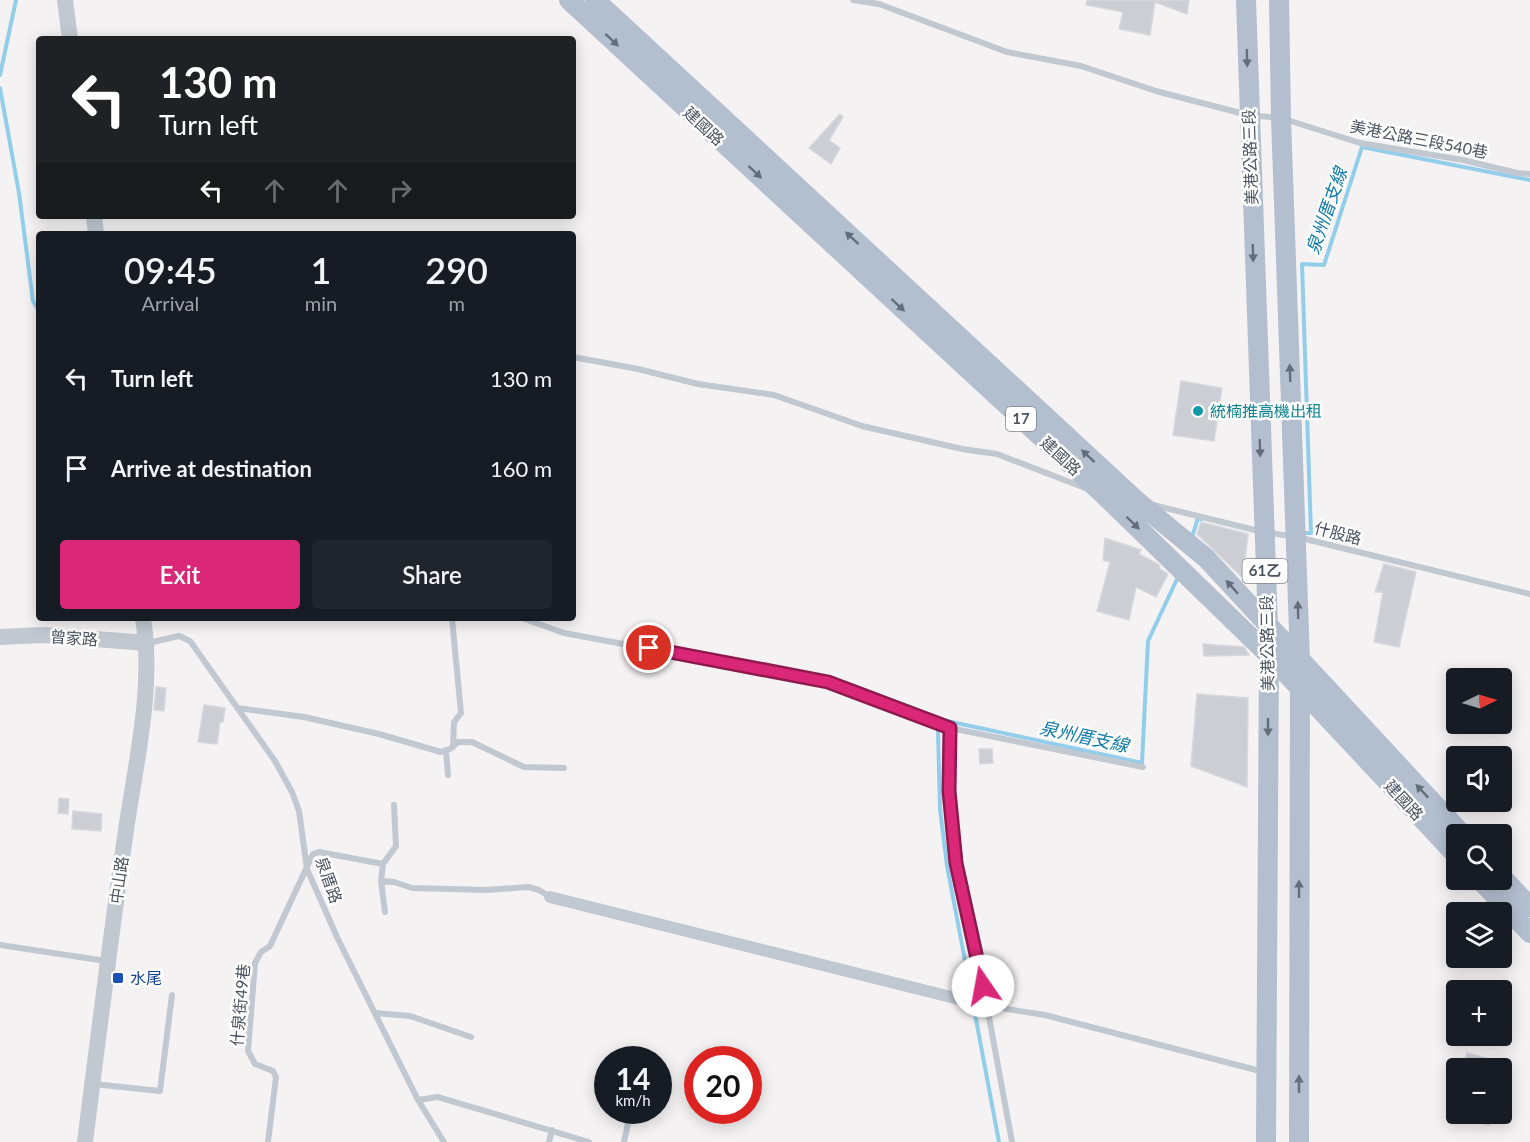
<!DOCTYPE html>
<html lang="en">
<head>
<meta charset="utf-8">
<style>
	:root { --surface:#171b24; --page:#20242c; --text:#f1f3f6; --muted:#9ea1a6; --accent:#db2777 }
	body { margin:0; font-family:Lato,"Noto Sans TC",sans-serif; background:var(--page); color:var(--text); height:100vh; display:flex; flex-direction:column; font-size:22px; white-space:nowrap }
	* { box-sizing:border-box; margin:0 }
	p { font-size:20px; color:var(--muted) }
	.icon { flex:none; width:33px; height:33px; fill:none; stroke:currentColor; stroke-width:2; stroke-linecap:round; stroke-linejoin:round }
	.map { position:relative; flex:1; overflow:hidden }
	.sheet { position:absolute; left:36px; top:231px; width:540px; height:390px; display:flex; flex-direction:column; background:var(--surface); border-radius:6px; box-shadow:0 3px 15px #0003 }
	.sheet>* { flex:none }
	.top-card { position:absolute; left:36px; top:36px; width:540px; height:183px; border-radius:6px; box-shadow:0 3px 15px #0003; background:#202124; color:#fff; overflow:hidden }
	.needle { width:39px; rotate:85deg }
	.controls { position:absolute; left:1446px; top:668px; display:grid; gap:12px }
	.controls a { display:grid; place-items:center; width:66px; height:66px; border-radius:6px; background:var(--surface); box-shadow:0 3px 15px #0003; font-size:30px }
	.speed { position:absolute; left:594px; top:1046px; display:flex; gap:12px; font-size:30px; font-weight:700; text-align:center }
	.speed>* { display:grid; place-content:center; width:78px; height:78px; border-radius:50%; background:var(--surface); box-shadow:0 3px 15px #0003; line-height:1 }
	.speed small { font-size:15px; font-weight:400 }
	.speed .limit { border:9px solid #d22; background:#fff; color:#111 }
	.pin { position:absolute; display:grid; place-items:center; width:51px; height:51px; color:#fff; margin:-26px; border:3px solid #fff; border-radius:50%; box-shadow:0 2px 6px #0007 }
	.me { position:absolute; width:66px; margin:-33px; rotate:348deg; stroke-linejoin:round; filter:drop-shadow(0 0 4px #0008) }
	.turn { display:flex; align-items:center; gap:21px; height:126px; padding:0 24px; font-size:27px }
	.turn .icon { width:78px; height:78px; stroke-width:2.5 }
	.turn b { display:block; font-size:42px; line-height:51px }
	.lanes { display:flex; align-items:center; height:57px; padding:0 24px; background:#0003; justify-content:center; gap:30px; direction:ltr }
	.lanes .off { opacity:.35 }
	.eta { display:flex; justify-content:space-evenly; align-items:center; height:102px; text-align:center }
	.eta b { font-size:36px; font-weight:600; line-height:42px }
	.cta { display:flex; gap:12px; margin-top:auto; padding:12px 24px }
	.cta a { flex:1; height:69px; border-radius:6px; background:var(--accent); color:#fff; font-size:24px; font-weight:600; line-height:69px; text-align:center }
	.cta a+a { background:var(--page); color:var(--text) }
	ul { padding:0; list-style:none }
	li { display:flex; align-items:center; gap:18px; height:90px; padding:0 24px }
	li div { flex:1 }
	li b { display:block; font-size:22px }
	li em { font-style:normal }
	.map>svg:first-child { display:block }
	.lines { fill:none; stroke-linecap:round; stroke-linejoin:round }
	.stream { stroke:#92ceea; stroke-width:4 }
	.building { fill:#ccced4; stroke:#d6d8dd; stroke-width:1.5 }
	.service { stroke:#c1c8d0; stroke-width:6 }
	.minor { stroke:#c1c8d0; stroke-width:12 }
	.tertiary { stroke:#c1c8d0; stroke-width:16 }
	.primary { stroke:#b3becf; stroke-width:20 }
	.oneway { fill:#646e7b }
	.route-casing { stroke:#8e194d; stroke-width:15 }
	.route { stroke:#db2777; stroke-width:10 }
	.culture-dot { fill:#0f9aa8; stroke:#fff; stroke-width:2 }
	.transit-dot { fill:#1a4fb4; stroke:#fff; stroke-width:2 }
	.labels { text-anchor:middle; stroke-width:5; stroke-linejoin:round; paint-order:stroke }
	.shield { fill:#fff; stroke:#80878f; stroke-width:1.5 }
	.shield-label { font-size:15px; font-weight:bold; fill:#4a535f }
	.street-label { font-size:16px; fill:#4a535f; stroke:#fff }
	.culture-label { font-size:16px; fill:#0d838f; stroke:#fff; text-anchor:start }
	.transit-label { font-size:16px; fill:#164399; stroke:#fff; text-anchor:start }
	.water-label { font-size:18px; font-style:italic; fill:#117aab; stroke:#fff }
</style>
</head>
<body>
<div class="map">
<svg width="1530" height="1142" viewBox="0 0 1530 1142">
	<rect width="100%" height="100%" fill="#f4f2f2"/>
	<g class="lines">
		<!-- stream -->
		<path class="stream" d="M0,75L16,0
			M0,88L19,193L33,301L39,311
			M1304,533H1311L1302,264L1324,265L1362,147L1530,180
			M1192,537L1198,518L1201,519
			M938,719L1142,763L1148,641L1178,577
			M938,731L940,809L947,866L971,992
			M975,1014L999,1142"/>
	</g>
	<!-- building -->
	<path class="building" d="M1087,0H1189L1187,14L1155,2L1150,35L1119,29L1123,12L1086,5Z
		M840,114L843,117L829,140L840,148L831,164L809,148Z
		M1181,381L1222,388L1214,441L1173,435Z
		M1201,522L1248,534L1243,578L1197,534Z
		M1105,538L1141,550L1139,554L1158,564L1160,566L1159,568L1168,574L1156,597L1136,587L1129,620L1097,611L1110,562L1103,560Z
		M1384,564L1416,572L1399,647L1374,642L1383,592H1375Z
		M1203,644L1244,647L1249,655L1204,656Z
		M156,687L166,688L164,711L154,710Z
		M1197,694L1248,698L1247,787L1191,766Z
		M204,705L225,708L223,722H220L217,744L198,742Z
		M979,749H992L993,763L980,764Z
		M59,798L69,799L68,814L58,813Z
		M73,811L102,814L101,831L72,829Z
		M1467,1053L1511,1065V1068H1463Z
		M1458,1113H1492L1489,1125L1458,1116Z"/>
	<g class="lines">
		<!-- service -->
		<path class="service" d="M853,0L879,4L1007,52L1081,66L1156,91L1248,115L1281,118L1360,143L1463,160L1517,173L1530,174
			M573,357L638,369L698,384L774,395L862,426L962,449L997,454L1085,488
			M1153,505L1263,532L1297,537L1530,594
			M452,618L461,713L454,722L453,747
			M522,618L564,633L828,682L950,728L1143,767
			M148,643L179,636L190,641L275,761L292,792L299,811L307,869L337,937L418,1100L444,1142
			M237,708L304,717L379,734L441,752L450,749L458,742H472L524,767L564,768
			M950,728L949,791L956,863L987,1006L1012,1142
			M446,750L448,775
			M383,864L396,846L394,805
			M381,881L385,912
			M0,945L106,961
			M987,1006L1045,1015L1264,1072
			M375,1013L410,1016L471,1037
			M93,1084L160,1091L172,995
			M418,1100L438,1097L589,1142
			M268,1142L276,1077L273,1071L255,1064L248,1051L255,963L261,952L270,946L313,854L319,852L383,864L381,881L394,882L412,888L487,890L528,887L539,890L550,897
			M549,1142L552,1130
			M624,1142L631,1110"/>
		<!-- minor -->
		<path class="minor" d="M550,897L987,1006"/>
		<!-- tertiary -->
		<path class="tertiary" d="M65,0L70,39
			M94,216L96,234
			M0,637L43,635L147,643
			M85,1142C98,1038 111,934 126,830C136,761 154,688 143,618"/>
		<!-- primary -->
		<path class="primary" d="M569,0L1104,495L1269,655L1456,855
			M595,0L1138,502L1206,558L1462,834
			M1246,0L1269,655L1266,1142
			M1279,0L1281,118L1300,660L1299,1142
			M1502,877L1530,907
			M1479,879L1530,933"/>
	</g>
	<!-- one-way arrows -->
	<defs><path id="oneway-solid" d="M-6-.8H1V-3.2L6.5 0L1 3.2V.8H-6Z" transform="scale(1.5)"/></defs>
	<g class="oneway">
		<use href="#oneway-solid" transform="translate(612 40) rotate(43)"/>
		<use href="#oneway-solid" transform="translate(1247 58) rotate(89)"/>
		<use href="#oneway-solid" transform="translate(755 172) rotate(43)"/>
		<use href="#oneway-solid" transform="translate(852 238) rotate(-137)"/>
		<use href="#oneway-solid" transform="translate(1253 253) rotate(88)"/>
		<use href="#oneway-solid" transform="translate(898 305) rotate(43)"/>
		<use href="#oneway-solid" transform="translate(1290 373) rotate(-92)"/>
		<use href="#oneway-solid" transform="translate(1260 448) rotate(88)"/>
		<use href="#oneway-solid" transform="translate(1088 456) rotate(-137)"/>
		<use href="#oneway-solid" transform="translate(1133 523) rotate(44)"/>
		<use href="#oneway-solid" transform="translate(1232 587) rotate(-132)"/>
		<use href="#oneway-solid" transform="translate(1298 610) rotate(-91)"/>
		<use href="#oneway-solid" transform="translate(1268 727) rotate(90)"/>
		<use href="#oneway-solid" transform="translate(1422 791) rotate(-133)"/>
		<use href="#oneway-solid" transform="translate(1299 889) rotate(-90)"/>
		<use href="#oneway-solid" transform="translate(1299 1084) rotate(-90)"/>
	</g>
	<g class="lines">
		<!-- route casing -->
		<g class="route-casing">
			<path id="route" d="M649,648L828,682L950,728L949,791L956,863L983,986"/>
		</g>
		<!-- route -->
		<use href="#route" class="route"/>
	</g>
	<!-- markers -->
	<circle class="culture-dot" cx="1198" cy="411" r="6"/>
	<rect class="transit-dot" x="112" y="972" width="12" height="12" rx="3"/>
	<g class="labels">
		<!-- shield labels -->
		<g class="shield">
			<rect x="1006" y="407" width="30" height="24" rx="4.5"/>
			<rect x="1242.5" y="559" width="45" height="24" rx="4.5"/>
		</g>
		<g class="shield-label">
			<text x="1021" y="424">17</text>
			<text x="1265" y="576">61乙</text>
		</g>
		<!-- street labels -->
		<g class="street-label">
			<text transform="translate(704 126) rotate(43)" y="6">建國路</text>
			<text transform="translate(1419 139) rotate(11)" y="6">美港公路三段540巷</text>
			<text transform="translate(1250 157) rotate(-92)" y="6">美港公路三段</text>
			<text transform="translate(1061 456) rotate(43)" y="6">建國路</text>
			<text transform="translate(1338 533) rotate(14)" y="6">什股路</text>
			<text transform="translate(74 638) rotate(4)" y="6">曾家路</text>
			<text transform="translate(1267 643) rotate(-91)" y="6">美港公路三段</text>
			<text transform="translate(1404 800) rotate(47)" y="6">建國路</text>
			<text transform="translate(119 880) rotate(-82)" y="6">中山路</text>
			<text transform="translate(329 880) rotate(70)" y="6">泉厝路</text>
			<text transform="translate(240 1005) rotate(-85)" y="6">什泉街49巷</text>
		</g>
		<!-- culture labels -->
		<g class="culture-label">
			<text x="1210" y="417">統楠推高機出租</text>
		</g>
		<!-- transit labels -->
		<g class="transit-label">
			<text x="130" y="984">水尾</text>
		</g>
		<!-- water labels -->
		<g class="water-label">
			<text transform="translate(1327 211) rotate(-71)" y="6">泉州厝支線</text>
			<text transform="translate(1084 737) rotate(12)" y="6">泉州厝支線</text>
		</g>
	</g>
</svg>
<div class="controls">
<a><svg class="needle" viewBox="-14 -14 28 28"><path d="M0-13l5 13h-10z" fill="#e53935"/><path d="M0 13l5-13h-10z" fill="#9ea1a6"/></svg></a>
<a><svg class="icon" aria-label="sound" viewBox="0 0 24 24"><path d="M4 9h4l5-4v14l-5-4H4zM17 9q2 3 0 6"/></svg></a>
<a><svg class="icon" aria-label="search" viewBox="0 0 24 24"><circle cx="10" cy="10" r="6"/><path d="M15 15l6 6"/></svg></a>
<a><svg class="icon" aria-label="layers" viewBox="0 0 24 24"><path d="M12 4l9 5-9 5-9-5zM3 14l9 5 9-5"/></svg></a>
<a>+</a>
<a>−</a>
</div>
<div class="speed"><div>14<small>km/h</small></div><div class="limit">20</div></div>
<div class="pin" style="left:649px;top:648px;background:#d93025"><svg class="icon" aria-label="arrive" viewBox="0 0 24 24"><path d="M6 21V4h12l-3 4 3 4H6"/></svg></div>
<svg class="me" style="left:983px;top:986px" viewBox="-20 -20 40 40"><circle r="19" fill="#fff"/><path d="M0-13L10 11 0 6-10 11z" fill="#db2777"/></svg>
<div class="top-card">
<div class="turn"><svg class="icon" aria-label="left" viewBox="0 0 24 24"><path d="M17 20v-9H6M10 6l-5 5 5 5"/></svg><div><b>130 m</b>Turn left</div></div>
<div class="lanes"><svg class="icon" aria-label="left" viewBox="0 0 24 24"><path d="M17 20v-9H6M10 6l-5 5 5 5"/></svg><svg class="icon off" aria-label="ahead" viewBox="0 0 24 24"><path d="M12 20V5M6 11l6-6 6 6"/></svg><svg class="icon off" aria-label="ahead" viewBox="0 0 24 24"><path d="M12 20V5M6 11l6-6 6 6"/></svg><svg class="icon off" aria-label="right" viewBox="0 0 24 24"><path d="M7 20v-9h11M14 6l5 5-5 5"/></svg></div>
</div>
<section class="sheet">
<div class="eta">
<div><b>09:45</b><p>Arrival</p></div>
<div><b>1</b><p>min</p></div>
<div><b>290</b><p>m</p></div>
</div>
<ul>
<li><svg class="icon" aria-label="left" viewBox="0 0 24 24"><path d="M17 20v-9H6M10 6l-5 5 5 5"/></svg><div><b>Turn left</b></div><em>130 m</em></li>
<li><svg class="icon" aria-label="arrive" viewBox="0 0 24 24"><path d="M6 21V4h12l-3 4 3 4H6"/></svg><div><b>Arrive at destination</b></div><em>160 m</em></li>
</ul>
<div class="cta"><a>Exit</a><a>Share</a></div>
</section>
</div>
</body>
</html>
